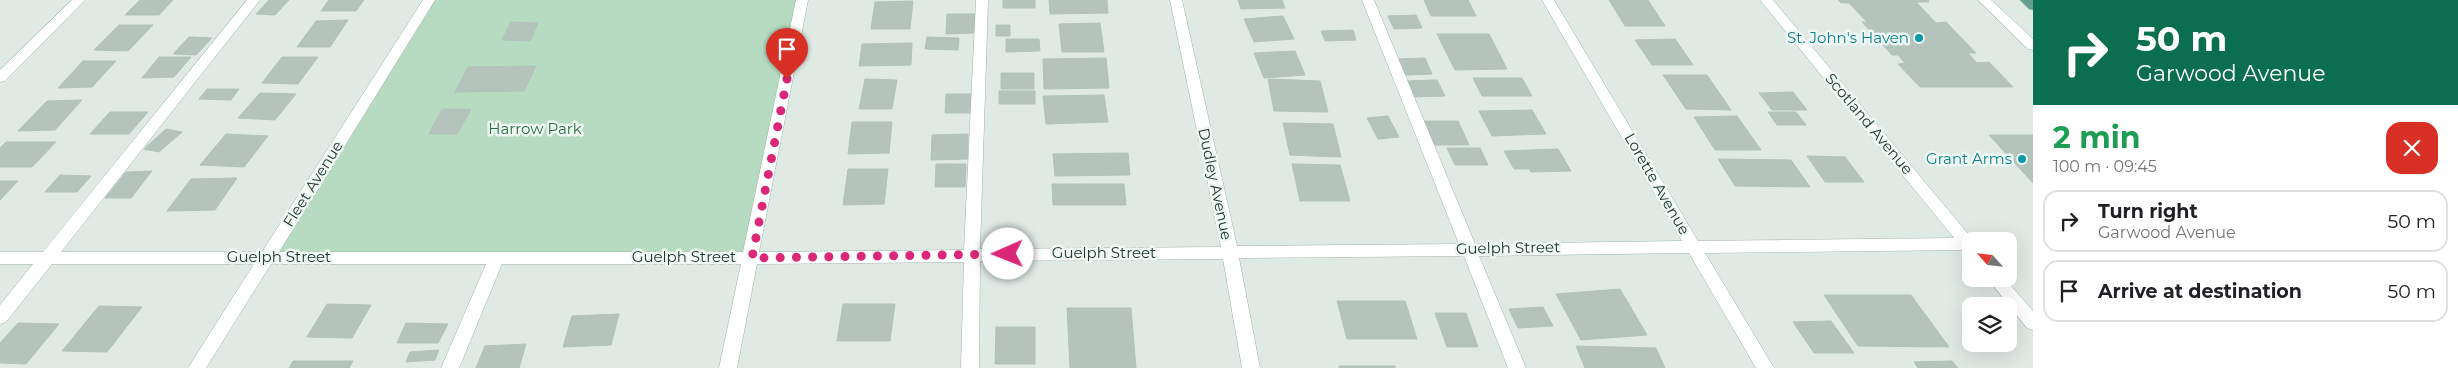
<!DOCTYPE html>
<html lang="en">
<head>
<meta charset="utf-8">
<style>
	:root { --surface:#fff; --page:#f2f2f2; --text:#202124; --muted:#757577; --line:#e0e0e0 }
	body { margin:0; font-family:Montserrat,sans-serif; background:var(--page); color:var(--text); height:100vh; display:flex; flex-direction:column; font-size:19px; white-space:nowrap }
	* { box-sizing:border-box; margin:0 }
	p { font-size:16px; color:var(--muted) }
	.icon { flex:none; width:28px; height:28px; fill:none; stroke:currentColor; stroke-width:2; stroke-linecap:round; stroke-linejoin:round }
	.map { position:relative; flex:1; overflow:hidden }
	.side { display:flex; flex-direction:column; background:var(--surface); width:425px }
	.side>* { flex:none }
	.guide { background:#0b6e4f; color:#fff; overflow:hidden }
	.needle { width:32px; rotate:297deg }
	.tools { position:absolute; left:1962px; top:232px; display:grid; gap:10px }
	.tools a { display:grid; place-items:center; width:55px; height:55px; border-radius:10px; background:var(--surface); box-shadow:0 5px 20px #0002; font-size:25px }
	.pin { position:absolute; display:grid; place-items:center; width:42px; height:42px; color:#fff; margin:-51px -21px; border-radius:50% 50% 50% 0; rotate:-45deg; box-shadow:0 0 5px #0007 }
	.pin .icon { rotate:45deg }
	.me { position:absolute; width:55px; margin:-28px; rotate:269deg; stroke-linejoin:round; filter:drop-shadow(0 0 4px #0008) }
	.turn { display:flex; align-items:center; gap:18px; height:105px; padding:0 20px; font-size:22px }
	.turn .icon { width:65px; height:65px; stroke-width:2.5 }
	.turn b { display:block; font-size:35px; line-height:42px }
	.round { display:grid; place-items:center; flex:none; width:52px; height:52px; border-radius:15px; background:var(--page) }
	.overview { display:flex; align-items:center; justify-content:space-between; height:85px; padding:0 20px }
	h1 { font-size:30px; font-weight:700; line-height:38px; color:#1e9e55 }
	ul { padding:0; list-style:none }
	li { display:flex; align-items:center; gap:15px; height:62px; margin:0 10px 8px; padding:0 10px; border:2px solid var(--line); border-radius:15px }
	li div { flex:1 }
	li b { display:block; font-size:19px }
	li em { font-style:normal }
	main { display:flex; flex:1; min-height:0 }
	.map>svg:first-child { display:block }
	.green { fill:#b7dbc0 }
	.building { fill:#b4c4bd; stroke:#b1c3bb }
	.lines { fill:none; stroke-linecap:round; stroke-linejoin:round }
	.minor-casing { stroke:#a2b1ac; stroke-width:1 }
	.major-casing { stroke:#bcc4c2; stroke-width:1 }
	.minor { fill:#fff; fill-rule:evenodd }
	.major { fill:#649f8e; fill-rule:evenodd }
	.route { stroke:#db2777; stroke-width:9; stroke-dasharray:0 16.2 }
	.culture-dot { fill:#0f9aa8; stroke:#eff7f3; stroke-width:2 }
	.labels { text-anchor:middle; stroke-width:5; stroke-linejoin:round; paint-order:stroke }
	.culture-label { font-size:15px; fill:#0d838f; stroke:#eff7f3; text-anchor:end }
	.street-label { font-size:15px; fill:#203932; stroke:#eff7f3 }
	.park-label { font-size:15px; fill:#2b6f44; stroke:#eff7f3 }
</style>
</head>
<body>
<main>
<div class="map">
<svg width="2033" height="368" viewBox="0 0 2033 368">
	<rect width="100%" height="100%" fill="#dfeae5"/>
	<!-- green -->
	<path class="green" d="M429,0H802L752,258L267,256Z"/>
	<!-- building -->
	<path class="building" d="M140,0H173L159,15H125Z
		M269,0H289L275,15L256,14Z
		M329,0H364L356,11H321Z
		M1003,0H1035V8H1003Z
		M1049,0H1107L1108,13L1050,14Z
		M1238,0H1282L1285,8L1241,9Z
		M1424,0H1468L1476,16H1431Z
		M1609,0H1648L1665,26H1625Z
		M1838,0H1928L1929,2H1916L1936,23L1946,22L1976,53H1968L1977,63L1989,62L2013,87H1920L1898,64L1905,63L1898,55H1892L1862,22H1867L1849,3H1841Z
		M913,1L910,29H871L875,2Z
		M947,14H976V33L946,34Z
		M1416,15L1422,28L1394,29L1388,16Z
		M1283,16L1294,39L1254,42L1244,19Z
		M348,20L330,47H297L316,21Z
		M511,22L538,23L530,41L502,40Z
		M1100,23L1104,52H1062L1059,24Z
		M119,25H153L128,51L94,50Z
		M996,25H1010V36H996Z
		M1353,30L1356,40L1325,41L1321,31Z
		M1437,34H1489L1507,69L1455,70Z
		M189,37L212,38L196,55L173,54Z
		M927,37L959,38L958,50L925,49Z
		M1006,39H1039L1040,51L1006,52Z
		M1675,39L1693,65H1652L1635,40Z
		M912,43L911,65L859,66L862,44Z
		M1295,51L1305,75L1264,78L1254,53Z
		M159,57H191L174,77L142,78Z
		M282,57H318L298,84L262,83Z
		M1106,58L1109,88L1044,89L1043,59Z
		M1425,58L1432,74L1406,75L1398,59Z
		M83,61H116L92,87L58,88Z
		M536,66L524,91L455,92L468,67Z
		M1001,73H1034V89H1001Z
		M1663,75H1707L1731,110L1686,109Z
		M1473,78H1522L1532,96H1482Z
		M865,79L897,80L892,109H859Z
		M1268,79L1320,81L1328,112L1274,111Z
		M1437,80L1445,96L1412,97L1404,81Z
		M207,89H239L231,100L199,99Z
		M999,91H1035V104H999Z
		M1793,92L1807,110H1772L1759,93Z
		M260,93L296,94L275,120L238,118Z
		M946,94H974L973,113H945Z
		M1104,95L1108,122L1046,124L1043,96Z
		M82,100L55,130L18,131L47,101Z
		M442,109H471L457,134H429Z
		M1532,110L1546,134L1492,136L1479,111Z
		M110,112H148L129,134H90Z
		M1768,112H1796L1806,125H1777Z
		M1388,116L1399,137L1378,139L1367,118Z
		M1737,116L1761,150H1715L1694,117Z
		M1424,121H1458L1469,145H1434Z
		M852,122H892L889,153L848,154Z
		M1283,123L1333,124L1341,157L1290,155Z
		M166,129L182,132L159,152L144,149Z
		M226,134L268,136L244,167L200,165Z
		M968,134V159L931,160L932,135Z
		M1989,135H2033V183Z
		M6,142H56L32,167H0V148Z
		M1447,148H1480L1488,165H1455Z
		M1558,149L1571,171L1531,172L1529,169H1514L1504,151Z
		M1128,153L1130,175L1055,176L1053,154Z
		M1807,156L1845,157L1864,182H1825Z
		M1718,159L1791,160L1810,187L1735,186Z
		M936,164H966L965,187H935Z
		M1292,164L1340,165L1350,201H1300Z
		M848,169H888L884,204L843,205Z
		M152,171L131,198H105L126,172Z
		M60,175L91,176L77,192H45Z
		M237,178L215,210L167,211L191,179Z
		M0,181H18L0,200Z
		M1052,184H1124L1126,205H1053Z
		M1620,289L1647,335L1581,340L1556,294Z
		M1824,295H1911L1949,347L1858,346Z
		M1337,301H1405L1417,339H1347Z
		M327,304L371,305L352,338L307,337Z
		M843,304H895L890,341H837Z
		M99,306L142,307L107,352L62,351Z
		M1543,307L1553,326L1518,328L1509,309Z
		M1067,308H1131L1136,368H1070Z
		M1435,313H1466L1478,347H1447Z
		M619,314L611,345L563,347L572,316Z
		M1831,321L1854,353H1814L1793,322Z
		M18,323L59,324L26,364L0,363V343Z
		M406,323L448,324L438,343H397Z
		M996,327H1035V364H995Z
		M526,344L519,368H476L485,346Z
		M1576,346L1656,348L1665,368H1585Z
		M439,350L435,360L406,362L410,352Z
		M293,361H353L349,368H289Z
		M1952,361L1958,368H1918L1914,362Z
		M1339,366H1395V368H1339Z"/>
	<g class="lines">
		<!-- minor casing -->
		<g class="minor-casing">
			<path id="minor" d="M72,0H85L5,81L0,82V70Z
				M247,0H260L61,252H262L423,0H435L279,252H743L796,0H808L759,252L964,250L976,0H988L980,249L1221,247L1170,0H1182L1237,246L1459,244L1362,0H1374L1475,244L1682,241L1542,0H1554L1698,241L1954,238L1760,0H1773L1974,241H1971L1970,253L1963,250L1705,253L1774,368H1756L1689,253L1479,256L1526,368H1508L1464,256L1239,258L1260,368H1242L1223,259L980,261L979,368H961L964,262L757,264L737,368H719L741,264H502L459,368H441L486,264H271L206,368H188L254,264H52L6,322L0,324V305L33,264H0V252H43Z
				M1978,0H1991L2033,39V50L2028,49Z
				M1988,279H2005L2033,311V330L2027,328Z"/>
		</g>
		<!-- major casing -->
		<g class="major-casing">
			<path id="major" d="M2020,0H2033V10L2029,9Z"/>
		</g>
		<!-- minor -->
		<use href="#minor" class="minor"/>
		<!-- major -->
		<use href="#major" class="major"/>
	</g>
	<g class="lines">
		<!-- route -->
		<path class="route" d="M787,79L752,258L1008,254"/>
	</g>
	<!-- markers -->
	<g class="culture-dot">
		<circle cx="1919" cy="38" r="5"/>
		<circle cx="2022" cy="159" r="5"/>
	</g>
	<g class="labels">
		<!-- culture labels -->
		<g class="culture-label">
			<text x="1909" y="43">St. John's Haven</text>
			<text x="2012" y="164">Grant Arms</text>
		</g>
		<!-- street labels -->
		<g class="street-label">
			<text transform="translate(1869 124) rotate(50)" y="5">Scotland Avenue</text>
			<text transform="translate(313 184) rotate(-58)" y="5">Fleet Avenue</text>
			<text transform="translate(1215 184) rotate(78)" y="5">Dudley Avenue</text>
			<text transform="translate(1657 184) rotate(60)" y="5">Lorette Avenue</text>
			<text transform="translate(1508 248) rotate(-1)" y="5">Guelph Street</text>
			<text x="1104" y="258">Guelph Street</text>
			<text x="279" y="262">Guelph Street</text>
			<text x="684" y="262">Guelph Street</text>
		</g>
		<!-- park labels -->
		<g class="park-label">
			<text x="535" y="134">Harrow Park</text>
		</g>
	</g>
</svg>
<div class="tools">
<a><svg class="needle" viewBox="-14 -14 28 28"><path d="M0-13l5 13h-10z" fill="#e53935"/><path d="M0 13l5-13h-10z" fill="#757577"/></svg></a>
<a><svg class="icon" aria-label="layers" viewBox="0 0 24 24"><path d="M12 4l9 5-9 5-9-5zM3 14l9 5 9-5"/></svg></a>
</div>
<div class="pin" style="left:787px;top:79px;background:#d93025"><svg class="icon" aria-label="arrive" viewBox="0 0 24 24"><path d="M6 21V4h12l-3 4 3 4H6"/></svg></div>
<svg class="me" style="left:1008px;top:254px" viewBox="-20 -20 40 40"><circle r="19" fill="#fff"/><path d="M0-13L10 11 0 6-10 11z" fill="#db2777"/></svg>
</div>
<section class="side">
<div class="guide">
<div class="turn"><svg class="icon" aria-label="right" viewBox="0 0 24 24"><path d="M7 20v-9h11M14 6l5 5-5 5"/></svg><div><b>50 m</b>Garwood Avenue</div></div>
</div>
<div class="overview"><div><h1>2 min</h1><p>100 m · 09:45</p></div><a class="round" style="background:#d93025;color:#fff"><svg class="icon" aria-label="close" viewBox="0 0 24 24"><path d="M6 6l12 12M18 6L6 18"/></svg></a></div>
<ul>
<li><svg class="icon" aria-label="right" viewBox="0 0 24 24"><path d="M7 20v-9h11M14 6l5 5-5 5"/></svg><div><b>Turn right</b><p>Garwood Avenue</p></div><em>50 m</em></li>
<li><svg class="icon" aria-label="arrive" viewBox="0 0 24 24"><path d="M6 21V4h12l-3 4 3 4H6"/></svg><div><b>Arrive at destination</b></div><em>50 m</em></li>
</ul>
</section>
</main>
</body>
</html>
